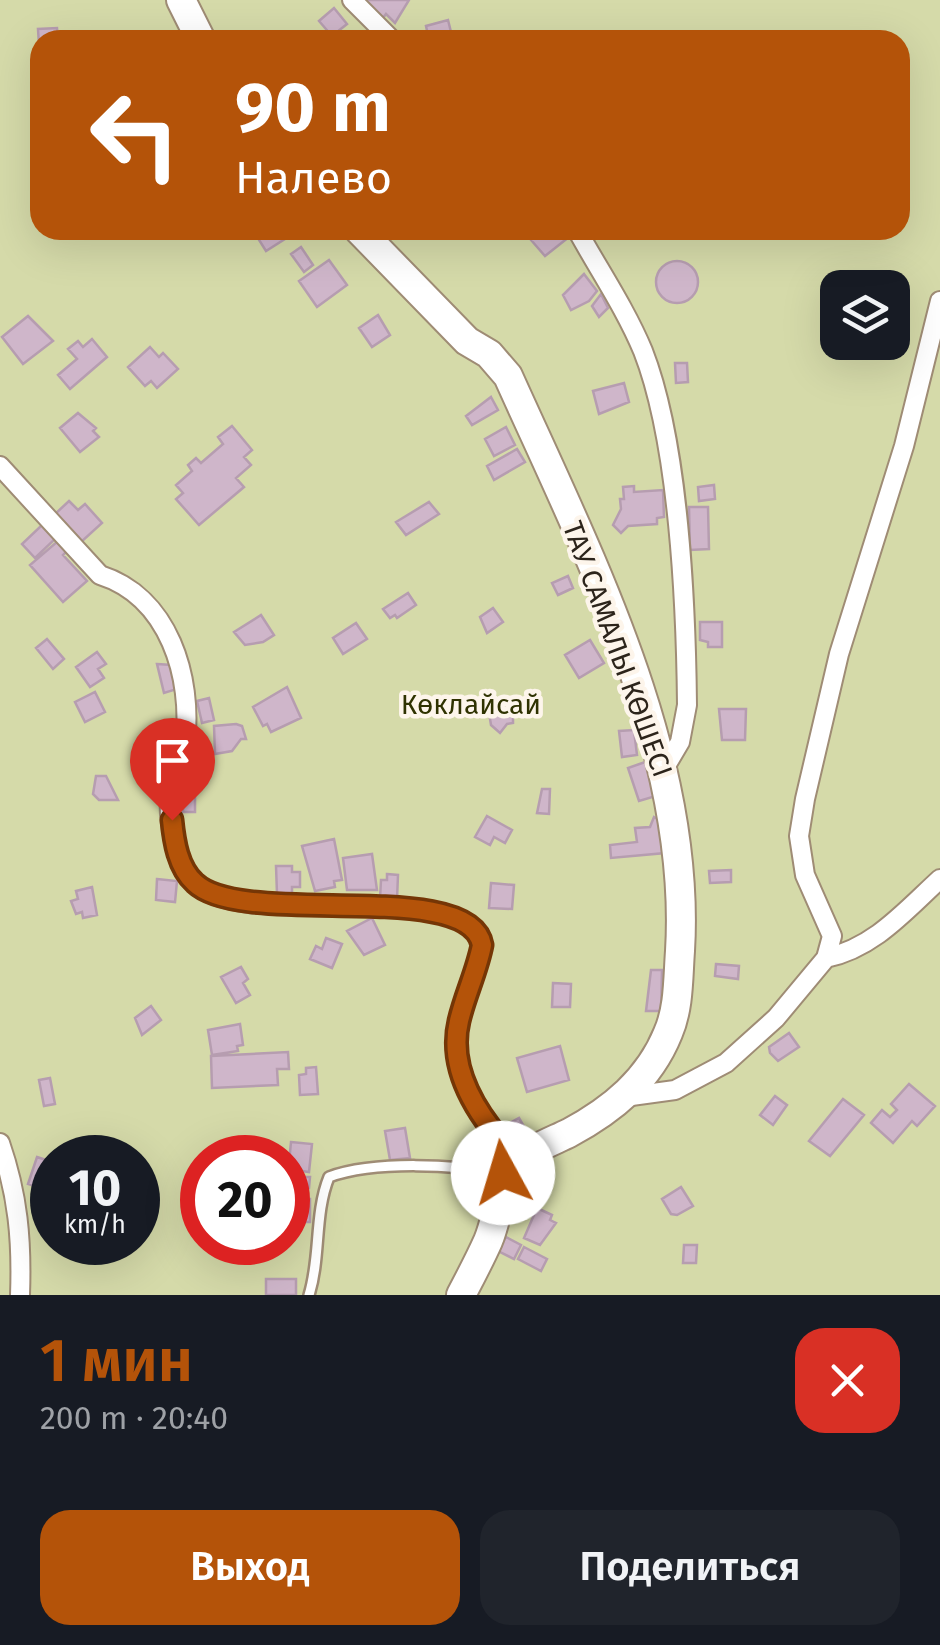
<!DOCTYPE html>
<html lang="ru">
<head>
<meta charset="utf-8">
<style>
	:root { --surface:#171b24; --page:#20242c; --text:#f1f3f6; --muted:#9ea1a6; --accent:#b45309 }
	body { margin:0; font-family:"Fira Sans",sans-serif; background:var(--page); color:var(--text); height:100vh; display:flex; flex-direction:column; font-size:38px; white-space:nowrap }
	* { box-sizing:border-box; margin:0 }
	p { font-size:32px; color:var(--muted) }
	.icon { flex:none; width:55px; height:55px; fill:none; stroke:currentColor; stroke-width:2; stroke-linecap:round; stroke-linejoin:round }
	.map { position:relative; height:1295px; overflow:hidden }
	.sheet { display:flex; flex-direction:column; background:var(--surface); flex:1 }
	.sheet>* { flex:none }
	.guide { position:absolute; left:30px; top:30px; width:880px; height:210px; border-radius:30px; box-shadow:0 10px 40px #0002; background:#b45309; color:#fff; overflow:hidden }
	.tools { position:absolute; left:820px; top:270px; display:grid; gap:20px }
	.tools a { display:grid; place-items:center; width:90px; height:90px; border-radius:20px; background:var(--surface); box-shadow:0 10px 40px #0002; font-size:50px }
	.speed { position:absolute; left:30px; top:1135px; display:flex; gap:20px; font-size:50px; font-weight:700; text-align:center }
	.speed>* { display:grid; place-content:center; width:130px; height:130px; border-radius:50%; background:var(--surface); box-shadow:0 10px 40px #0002; line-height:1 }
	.speed small { font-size:25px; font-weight:400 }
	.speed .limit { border:15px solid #d22; background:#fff; color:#111 }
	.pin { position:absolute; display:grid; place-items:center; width:85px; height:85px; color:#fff; margin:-102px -42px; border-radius:50% 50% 50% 0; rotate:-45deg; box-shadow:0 0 10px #0007 }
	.pin .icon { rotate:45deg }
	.me { position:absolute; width:110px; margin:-55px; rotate:354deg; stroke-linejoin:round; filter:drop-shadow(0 0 8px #0008) }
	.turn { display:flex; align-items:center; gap:35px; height:210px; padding:0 40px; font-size:45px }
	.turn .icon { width:130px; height:130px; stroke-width:2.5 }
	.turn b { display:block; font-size:70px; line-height:85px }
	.round { display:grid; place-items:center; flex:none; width:105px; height:105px; border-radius:30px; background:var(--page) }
	.summary { display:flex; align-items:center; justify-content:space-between; height:170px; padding:0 40px }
	h1 { font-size:60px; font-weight:600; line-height:75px; color:var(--accent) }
	.action { display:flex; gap:20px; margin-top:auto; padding:20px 40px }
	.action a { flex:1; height:115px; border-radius:30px; background:var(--accent); color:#fff; font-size:40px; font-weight:600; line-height:115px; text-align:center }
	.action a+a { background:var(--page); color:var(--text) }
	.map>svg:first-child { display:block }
	.green { fill:#d5daa9; fill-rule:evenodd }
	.building { fill:#cfb6ca; stroke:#b69db0; stroke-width:2.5 }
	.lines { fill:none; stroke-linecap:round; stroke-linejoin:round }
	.lane-casing { stroke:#9f8c75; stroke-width:14 }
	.street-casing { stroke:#9f8c75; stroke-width:22 }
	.secondary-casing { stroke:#9f8c75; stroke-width:32 }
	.lane { stroke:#fff; stroke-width:9 }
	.street { stroke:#fff; stroke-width:18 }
	.secondary { stroke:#fff; stroke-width:28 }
	.route-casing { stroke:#753606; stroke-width:25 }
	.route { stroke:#b45309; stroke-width:18 }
	.labels { text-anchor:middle; stroke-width:9; stroke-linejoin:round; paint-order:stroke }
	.street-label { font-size:28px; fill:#2c241b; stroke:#fdf5eb }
	.park-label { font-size:28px; fill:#2f3201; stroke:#fdf5eb }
</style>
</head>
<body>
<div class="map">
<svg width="940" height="1295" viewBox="0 0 940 1295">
	<rect width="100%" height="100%" fill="#fdf5eb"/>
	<!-- green -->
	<path class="green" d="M0,0H940V1295H0ZM40,40H900V230H40ZM838,288H892V342H838ZM52,1158H138V1242H52ZM202,1158H288V1242H202Z"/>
	<!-- building -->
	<path class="building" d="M363,0H409L395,23L386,14L383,18Z
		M334,8L347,24L332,36L319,21Z
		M448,20L453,40H429L426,26Z
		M57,28L58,40H40L39,45L38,29Z
		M257,230H284L288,237L266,251L254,232Z
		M543,230H564L569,237L545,256L531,240Z
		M301,247L313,265L304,272L291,254Z
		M329,260L347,285L317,307L299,281Z
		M656 282a21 21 0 1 1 42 0a21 21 0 1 1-42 0Z
		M584,274L597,291L589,301L571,310L563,295Z
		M601,294L608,308L599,317L592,306Z
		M378,315L390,335L372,347L359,328Z
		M28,316L53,341L23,364L2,337Z
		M92,339L107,357L70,389L58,375L77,359L68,349L78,341L83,347Z
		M150,347L159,357L163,353L178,369L157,388L151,381L145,386L128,367Z
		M675,363H687L688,382L676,383Z
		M624,383L629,402L599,414L593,391Z
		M491,397L498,410L472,425L466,416Z
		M78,413L96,428L93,431L99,437L80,452L60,428Z
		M232,426L252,450L244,457L251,465L236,478L244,487L199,525L176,499L183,493L176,485L192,471L188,465L196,458L201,463L223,444L218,437Z
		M506,427L515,445L494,456L485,439Z
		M517,449L525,462L494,480L487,466Z
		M714,485L715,499L699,501L698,487Z
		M634,486V492L663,490L664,517L657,518V524L628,526L621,533L613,525L621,509L620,499H624L623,487Z
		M69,501L78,510L85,504L102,523L80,543L54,515Z
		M429,502L439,514L406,535L396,522Z
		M689,507H708L709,549L690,550Z
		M42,525L55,539L35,558L22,544Z
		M58,541L67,551L63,555L87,581L63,602L30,565Z
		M568,576L573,588L558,595L552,583Z
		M408,593L416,605L397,618L395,615L390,618L383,609Z
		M493,608L503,622L487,633L480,617Z
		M261,615L274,635L263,642L245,645L234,632Z
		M700,622H722V647H708V642L700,640Z
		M356,623L367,639L343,654L333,638Z
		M47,639L64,659L53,669L36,648Z
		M590,640L604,663L579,678L565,655Z
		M97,652L106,664L98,669L104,678L90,687L76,667Z
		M157,664L172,665L177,689L164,693Z
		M287,687L301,718L271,732L267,724L263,726L253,707Z
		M95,692L105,712L85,722L75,702Z
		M209,698L214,720L202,723L197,701Z
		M719,709H746L745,740H722Z
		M513,712V723L507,724L500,733L491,725L489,713Z
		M236,724L242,726L246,739H241L232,751L215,754L214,726Z
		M634,730L637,755L622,757L619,731Z
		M645,762L656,796L639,801L628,768Z
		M96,776H106L118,800H99L93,794Z
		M183,788H195V812H183Z
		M542,789H550L549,814L537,813Z
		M487,816L512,830L505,843L494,837L490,845L475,837Z
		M654,817L663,822L665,853L611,858L610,845L637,842L635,828L650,827Z
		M334,839L342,880L334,881L335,887L315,891L302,846Z
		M372,854L377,890H347L343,858Z
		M276,866H292V872H300V887H292V894H277Z
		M731,870V882L710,883L709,871Z
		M387,874L398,875L397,900L380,899L381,880H387Z
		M157,879L177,881L175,902L156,900Z
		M491,883L514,885L512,909L489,908Z
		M92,887L97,915L83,918L82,912L76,914L71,901L78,899L76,891Z
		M372,918L385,945L364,955L347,931Z
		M326,938L342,944L332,968L310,959L316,946L322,949Z
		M716,964L739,966L738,979L715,976Z
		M241,967L248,979L243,983L250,995L236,1003L221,977Z
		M651,970H662L661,1011H646Z
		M553,983L571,984L570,1007H552Z
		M151,1006L161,1020L142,1035L135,1018Z
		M240,1024L243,1045L237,1046L238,1051L212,1055L208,1030Z
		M789,1033L799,1047L778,1061L770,1053L769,1047Z
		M560,1046L569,1080L527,1092L517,1058Z
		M288,1052L289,1069H277L278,1085L212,1088L211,1056Z
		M316,1067L318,1094L300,1095L299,1075L306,1074V1068Z
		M50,1078L55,1104L44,1106L39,1080Z
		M909,1084L935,1106L917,1126L912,1121L893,1143L871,1123L882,1110L890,1117L897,1110L891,1104Z
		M775,1096L787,1105L773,1125L760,1115Z
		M843,1099L864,1115L830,1156L809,1141Z
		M519,1118L530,1137L521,1142L504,1126Z
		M405,1128L410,1158L390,1160L385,1131Z
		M291,1142L312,1144L309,1172L294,1170L295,1163H289Z
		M37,1157L52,1162L51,1191L28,1184Z
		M288,1177H310L309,1188L288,1187Z
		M681,1187L693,1206L677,1215L671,1214L662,1199Z
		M288,1189H305V1199H310V1222H288Z
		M537,1208L552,1215L550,1220L556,1223L540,1245L524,1238Z
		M506,1237L521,1245L514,1259L498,1251Z
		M684,1245H697L696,1263H683Z
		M524,1247L547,1259L541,1271L518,1259Z
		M266,1279H296V1295H266Z"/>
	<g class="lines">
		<!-- lane casing -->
		<g class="lane-casing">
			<path id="lane" d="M309,1295C321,1257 314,1214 329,1177C376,1160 455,1165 504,1173"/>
		</g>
		<!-- street casing -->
		<g class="street-casing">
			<path id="street" d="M352,0L392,40
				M577,230C599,270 625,308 643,351C679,443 686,605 687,705L680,742L664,769
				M0,466L100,575C169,597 193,677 185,743C183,760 172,777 170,794C168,820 175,861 192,881C238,935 469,873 482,945C477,971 465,995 459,1021C446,1075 483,1125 520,1161
				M826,958C874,948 905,911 940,879
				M624,1097L675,1090L726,1063L776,1018L826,958L832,936L805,875L799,836L805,799L839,654L904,446L940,301
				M0,1143C18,1195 22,1240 20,1295"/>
		</g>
		<!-- secondary casing -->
		<g class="secondary-casing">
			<path id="secondary" d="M181,0L201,40
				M359,230L467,341L489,354L508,376C587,552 692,753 680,951C678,978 679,1008 668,1033C649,1080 612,1110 569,1133C551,1142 531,1148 518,1164C498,1187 499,1215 488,1241C480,1259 470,1278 461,1295"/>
		</g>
		<!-- lane -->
		<use href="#lane" class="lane"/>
		<!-- street -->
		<use href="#street" class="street"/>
		<!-- secondary -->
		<use href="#secondary" class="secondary"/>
	</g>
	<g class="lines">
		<!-- route casing -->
		<g class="route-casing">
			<path id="route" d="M172,820C174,841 178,868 195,883C243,929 470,877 482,945C477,971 465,995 459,1021C446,1075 484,1125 520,1161L512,1172L503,1173"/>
		</g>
		<!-- route -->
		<use href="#route" class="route"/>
	</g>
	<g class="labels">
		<!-- street labels -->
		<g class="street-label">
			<text transform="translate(618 649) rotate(70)" y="10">ТАУ САМАЛЫ КӨШЕСІ</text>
		</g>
		<!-- park labels -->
		<g class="park-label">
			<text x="471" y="714">Көклайсай</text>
		</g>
	</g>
</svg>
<div class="tools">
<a><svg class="icon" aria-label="layers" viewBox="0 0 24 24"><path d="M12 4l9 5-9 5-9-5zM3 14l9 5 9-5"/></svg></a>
</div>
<div class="speed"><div>10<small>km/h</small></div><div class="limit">20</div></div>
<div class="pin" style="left:172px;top:820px;background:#d93025"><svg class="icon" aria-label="arrive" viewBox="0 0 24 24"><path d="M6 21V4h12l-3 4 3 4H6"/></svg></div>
<svg class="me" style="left:503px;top:1173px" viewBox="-20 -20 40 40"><circle r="19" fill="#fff"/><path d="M0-13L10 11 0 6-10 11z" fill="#b45309"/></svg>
<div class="guide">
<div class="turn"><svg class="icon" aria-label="left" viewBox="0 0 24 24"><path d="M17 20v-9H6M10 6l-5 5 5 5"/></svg><div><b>90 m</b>Налево</div></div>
</div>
</div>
<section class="sheet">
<div class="summary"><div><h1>1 мин</h1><p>200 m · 20:40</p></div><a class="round" style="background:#d93025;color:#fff"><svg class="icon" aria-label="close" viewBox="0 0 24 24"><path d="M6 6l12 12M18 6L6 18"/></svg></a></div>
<div class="action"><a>Выход</a><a>Поделиться</a></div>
</section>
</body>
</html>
